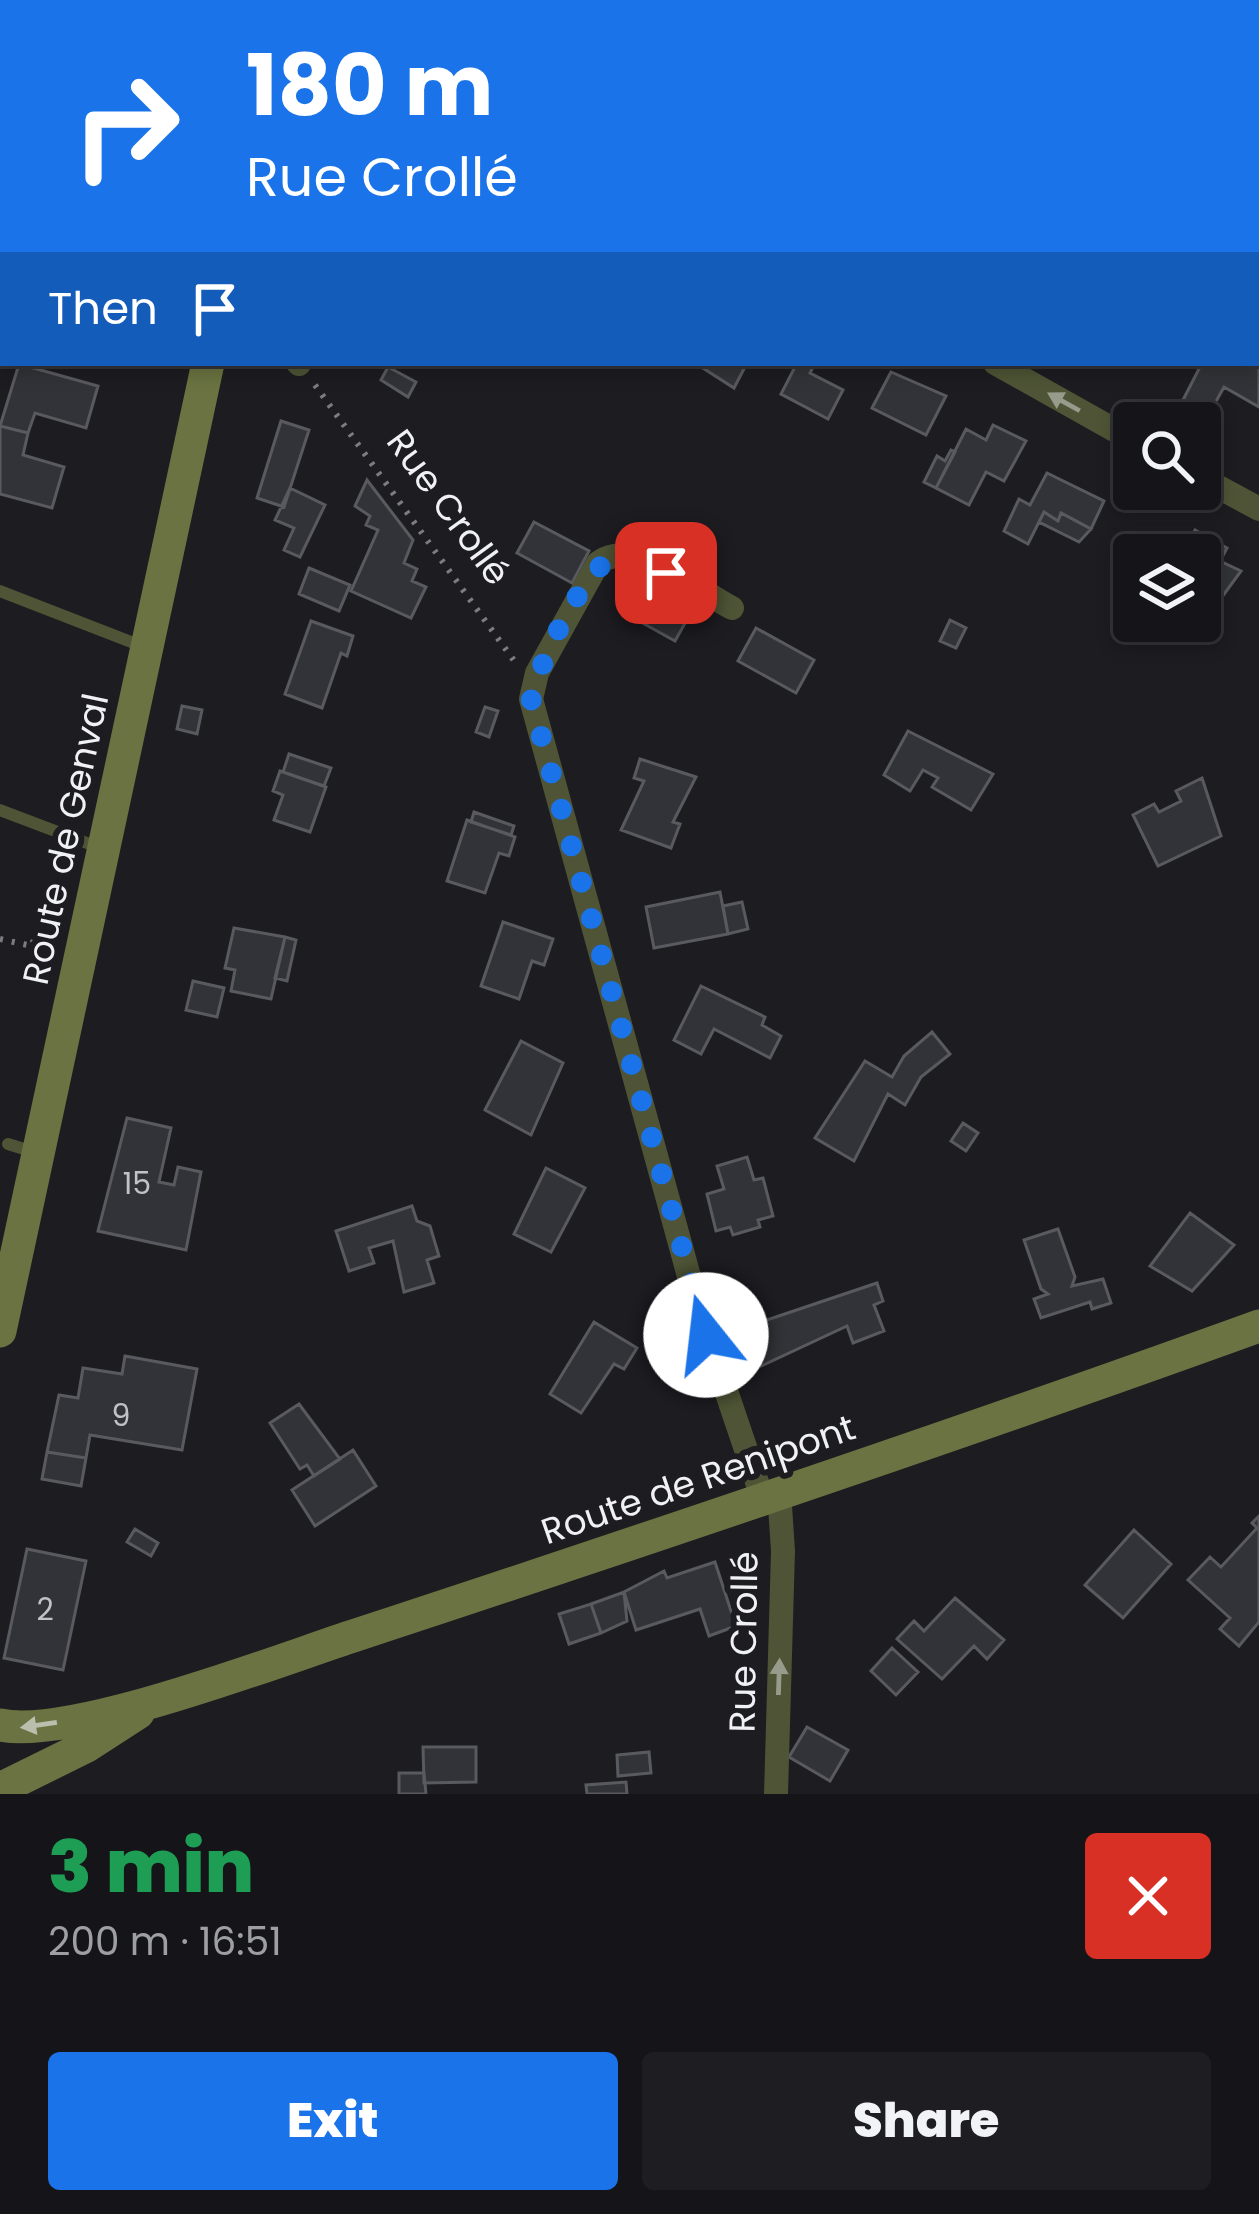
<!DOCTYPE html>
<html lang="en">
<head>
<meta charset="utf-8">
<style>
	:root { --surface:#151519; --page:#1e1e22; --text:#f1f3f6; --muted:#9d9fa2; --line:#343438; --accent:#1a73e8 }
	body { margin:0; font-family:Poppins,sans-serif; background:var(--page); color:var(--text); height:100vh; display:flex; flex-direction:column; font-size:45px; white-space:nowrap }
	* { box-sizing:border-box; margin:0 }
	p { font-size:39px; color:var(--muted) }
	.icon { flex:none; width:66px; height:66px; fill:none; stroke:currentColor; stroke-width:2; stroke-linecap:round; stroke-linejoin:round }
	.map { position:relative; height:1794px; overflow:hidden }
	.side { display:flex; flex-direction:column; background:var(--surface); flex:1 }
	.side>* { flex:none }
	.top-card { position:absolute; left:0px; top:0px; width:1260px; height:366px; box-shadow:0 6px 18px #0003,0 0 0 3px var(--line); background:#1a73e8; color:#fff; overflow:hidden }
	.controls { position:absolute; left:1113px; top:402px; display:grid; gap:24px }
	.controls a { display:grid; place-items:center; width:108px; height:108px; border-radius:12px; background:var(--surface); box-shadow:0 6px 18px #0003,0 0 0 3px var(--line); font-size:60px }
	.pin { position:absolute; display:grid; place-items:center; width:102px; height:102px; color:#fff; margin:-51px; border-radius:24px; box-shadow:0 6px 18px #0006 }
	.me { position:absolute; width:132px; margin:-66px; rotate:344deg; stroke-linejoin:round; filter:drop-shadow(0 0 9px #0008) }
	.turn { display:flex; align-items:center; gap:42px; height:252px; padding:0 48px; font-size:54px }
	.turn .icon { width:156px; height:156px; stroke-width:2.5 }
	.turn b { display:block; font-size:84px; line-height:102px }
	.then { display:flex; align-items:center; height:114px; padding:0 48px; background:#0003; gap:24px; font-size:45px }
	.round { display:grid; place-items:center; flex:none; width:126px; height:126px; border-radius:12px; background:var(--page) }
	.head { display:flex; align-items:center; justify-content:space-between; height:204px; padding:0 48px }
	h1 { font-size:72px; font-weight:800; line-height:90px; color:#1e9e55 }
	.primary-button { display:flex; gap:24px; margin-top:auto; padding:24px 48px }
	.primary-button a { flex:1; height:138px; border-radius:12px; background:var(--accent); color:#fff; font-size:48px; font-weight:800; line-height:138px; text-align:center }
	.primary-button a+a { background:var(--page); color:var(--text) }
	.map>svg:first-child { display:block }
	.building { fill:#323338; stroke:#595a60; stroke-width:3 }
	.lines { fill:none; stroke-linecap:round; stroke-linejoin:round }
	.path { stroke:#7c7c81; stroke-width:6; stroke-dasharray:3 9; stroke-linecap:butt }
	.lane { stroke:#4e5435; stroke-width:12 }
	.street { stroke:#4e5435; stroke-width:24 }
	.secondary { stroke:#6a7341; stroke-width:33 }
	.oneway { fill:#979b8b }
	.oneway2 { fill:#babfad }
	.route { stroke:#1a73e8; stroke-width:21; stroke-dasharray:0 37.8 }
	.labels { text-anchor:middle; stroke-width:12; stroke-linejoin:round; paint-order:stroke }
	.number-label { font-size:30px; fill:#c0c2c6 }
	.street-label { font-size:36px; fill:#f0f1f5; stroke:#1c1c21 }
</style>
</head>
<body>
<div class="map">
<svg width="1259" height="1794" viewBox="0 0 1259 1794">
	<rect width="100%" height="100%" fill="#1c1c21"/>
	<!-- building -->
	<path class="building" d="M695,363H747L734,388Z
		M797,363H815L810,373L843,390L828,419L781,394Z
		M1202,363L1259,367V407L1224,387L1209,414L1183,400Z
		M19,364L98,386L86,428L35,413L28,433L0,426Z
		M388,367L416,382L408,397L381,380Z
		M891,372L946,396L926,435L872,408Z
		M281,421L309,430L284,507L257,498Z
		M993,425L1026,441L1004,481L986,472L969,505L936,488L966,429L986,440Z
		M0,426L28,433L23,455L64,467L52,508L0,494Z
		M951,450L955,452L936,488L924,482L937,456L945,461Z
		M1047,473L1104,501L1091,529L1061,513L1058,521L1044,512L1028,544L1004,531L1019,499L1030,505Z
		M367,480L413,540L404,563L417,569L412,581L426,587L411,618L351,591L378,530L366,525L370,516L355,506Z
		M290,488L325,505L300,557L284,550L294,528L275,520Z
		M1044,512L1058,521L1061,513L1091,529L1079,542L1039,522Z
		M534,522L589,551L572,583L517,553Z
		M1195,530L1227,548L1220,561L1241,571L1217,604L1200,597V555H1151L1161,538L1184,551Z
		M309,568L350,585L339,611L299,594Z
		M638,579L693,609L675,641L621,611Z
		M950,620L966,628L956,648L940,641Z
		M311,621L353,636L347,656L341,653L322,708L285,694Z
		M756,628L814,660L796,693L738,661Z
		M182,706L202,710L197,734L177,729Z
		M485,707L498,711L489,737L476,732Z
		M908,731L993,774L971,810L932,787L938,778L923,770L910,791L884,775Z
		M289,754L331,768L324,786L283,772Z
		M640,759L696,777L673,822L680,824L671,848L621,830L644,781L634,778Z
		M280,771L326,787L310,832L274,820L283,795L273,791Z
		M1202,778L1221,836L1158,866L1133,815L1154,804L1159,812L1181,801L1176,791Z
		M474,812L514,826L511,835L471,822Z
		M467,820L515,837L509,856L499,853L485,893L447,881Z
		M720,892L728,934L654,948L646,907Z
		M742,902L748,929L728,934L723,906Z
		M503,922L553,939L544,965L532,961L519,999L481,986Z
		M234,928L285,937L271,999L231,991L235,970L225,968Z
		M285,937L296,940L287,981L275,978Z
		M193,981L224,988L217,1017L186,1010Z
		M701,986L765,1017L762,1025L781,1036L770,1058L714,1029L701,1054L674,1040Z
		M932,1032L950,1054L921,1077L905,1105L888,1094L854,1161L815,1138L865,1061L892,1077L904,1056Z
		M521,1041L563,1063L531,1135L485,1110Z
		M127,1118L171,1128L159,1182L174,1185L178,1167L201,1172L186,1250L98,1231Z
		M963,1123L978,1133L966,1151L951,1141Z
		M747,1157L754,1180L763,1178L773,1216L758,1220L760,1227L733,1235L730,1227L716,1231L707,1194L724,1189L717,1166Z
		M546,1168L585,1188L551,1252L514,1234Z
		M412,1206L417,1221L430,1226L439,1256L427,1260L434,1283L404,1292L393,1241L369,1248L374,1263L349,1271L336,1231Z
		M1190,1213L1234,1245L1192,1291L1150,1266Z
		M1058,1229L1075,1277L1072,1286L1103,1279L1111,1303L1092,1309L1090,1302L1041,1318L1034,1299L1048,1294L1041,1289L1024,1240Z
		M877,1283L883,1301L874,1305L884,1331L853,1343L847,1326L761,1366L749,1326Z
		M594,1322L637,1348L624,1369L614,1364L581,1413L550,1394Z
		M125,1356L197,1369L182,1450L90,1435L86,1458L47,1452L59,1395L78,1398L83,1368L122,1374Z
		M299,1404L340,1459L314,1476L307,1465L300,1469L270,1423Z
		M353,1450L376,1486L315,1526L292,1490Z
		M47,1452L86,1458L81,1486L42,1479Z
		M1259,1516V1622L1239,1646L1220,1629L1230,1618L1188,1580L1210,1557L1221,1567L1257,1528L1252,1523Z
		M135,1529L158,1543L151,1556L127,1542Z
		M1134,1530L1171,1564L1123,1618L1085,1585Z
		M27,1549L86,1561L63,1670L4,1658Z
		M715,1562L736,1626L709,1636L700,1609L636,1630L624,1592L664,1571L667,1578Z
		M624,1592L627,1621L601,1633L591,1604Z
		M955,1598L1004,1640L987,1659L974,1646L942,1679L897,1639L914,1621L924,1631Z
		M591,1604L601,1633L569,1644L559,1614Z
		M892,1648L918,1672L896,1695L871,1671Z
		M807,1727L848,1750L830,1781L789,1757Z
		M423,1747H476V1782L424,1783Z
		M649,1752L651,1773L618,1776L617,1755Z
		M399,1773H424L426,1794H399Z
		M626,1782L627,1794H587L586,1785Z"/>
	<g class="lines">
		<!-- path -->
		<path class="path" d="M315,385L515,662
			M0,939L32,946L35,935L53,939"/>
		<!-- lane -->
		<path class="lane" d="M0,591L144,647
			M0,810L100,848
			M8,1144L37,1153"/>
		<!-- street -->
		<path class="street" d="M289,3H297
			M298,363L299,364
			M995,363L1134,441
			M1200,477L1259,509
			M732,608C698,590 633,536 598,563L537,673L531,699L696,1302L762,1497
			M776,1794L783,1551L779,1491"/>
		<!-- secondary -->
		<path class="secondary" d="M246,0V3
			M0,1331L208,363
			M0,1725C71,1740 274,1662 350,1637C654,1537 958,1435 1259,1326
			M0,1789L87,1746L138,1713"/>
	</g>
	<!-- one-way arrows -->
	<defs><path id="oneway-solid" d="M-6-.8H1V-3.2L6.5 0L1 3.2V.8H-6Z" transform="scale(3)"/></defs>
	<g class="oneway">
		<use href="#oneway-solid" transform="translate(1064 402) rotate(-151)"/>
		<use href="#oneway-solid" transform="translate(779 1677) rotate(-88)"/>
	</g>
	<use class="oneway2" href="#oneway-solid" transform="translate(39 1725) rotate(172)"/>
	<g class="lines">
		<!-- route -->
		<path class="route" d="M666,573L623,552C587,559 539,663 531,699L706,1335"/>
	</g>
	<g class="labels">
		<!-- number labels -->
		<g class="number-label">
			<text x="137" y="1194">15</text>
			<text x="121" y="1426">9</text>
			<text x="45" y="1620">2</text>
		</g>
		<!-- street labels -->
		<g class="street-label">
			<text transform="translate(449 507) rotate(54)" y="13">Rue Crollé</text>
			<text transform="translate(65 839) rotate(-78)" y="13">Route de Genval</text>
			<text transform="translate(698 1479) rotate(-19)" y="13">Route de Renipont</text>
			<text transform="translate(743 1642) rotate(-89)" y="13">Rue Crollé</text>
		</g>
	</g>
</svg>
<div class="controls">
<a><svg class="icon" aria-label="search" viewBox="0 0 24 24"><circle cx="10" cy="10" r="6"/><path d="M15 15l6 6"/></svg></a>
<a><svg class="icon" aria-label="layers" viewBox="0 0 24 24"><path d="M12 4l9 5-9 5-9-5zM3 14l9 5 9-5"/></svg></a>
</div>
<div class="pin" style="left:666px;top:573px;background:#d93025"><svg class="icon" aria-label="arrive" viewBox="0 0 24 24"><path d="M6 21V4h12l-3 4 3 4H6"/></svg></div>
<svg class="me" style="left:706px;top:1335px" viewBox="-20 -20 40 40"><circle r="19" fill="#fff"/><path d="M0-13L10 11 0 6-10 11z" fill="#1a73e8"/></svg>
<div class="top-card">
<div class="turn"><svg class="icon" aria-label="right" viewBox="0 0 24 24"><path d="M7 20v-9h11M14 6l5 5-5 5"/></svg><div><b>180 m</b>Rue Crollé</div></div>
<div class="then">Then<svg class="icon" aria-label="arrive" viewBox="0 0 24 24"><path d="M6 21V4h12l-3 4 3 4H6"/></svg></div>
</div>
</div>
<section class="side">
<div class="head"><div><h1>3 min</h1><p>200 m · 16:51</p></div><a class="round" style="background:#d93025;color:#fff"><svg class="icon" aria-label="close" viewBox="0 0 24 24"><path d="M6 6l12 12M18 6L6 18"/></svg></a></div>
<div class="primary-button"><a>Exit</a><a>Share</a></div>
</section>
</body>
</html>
